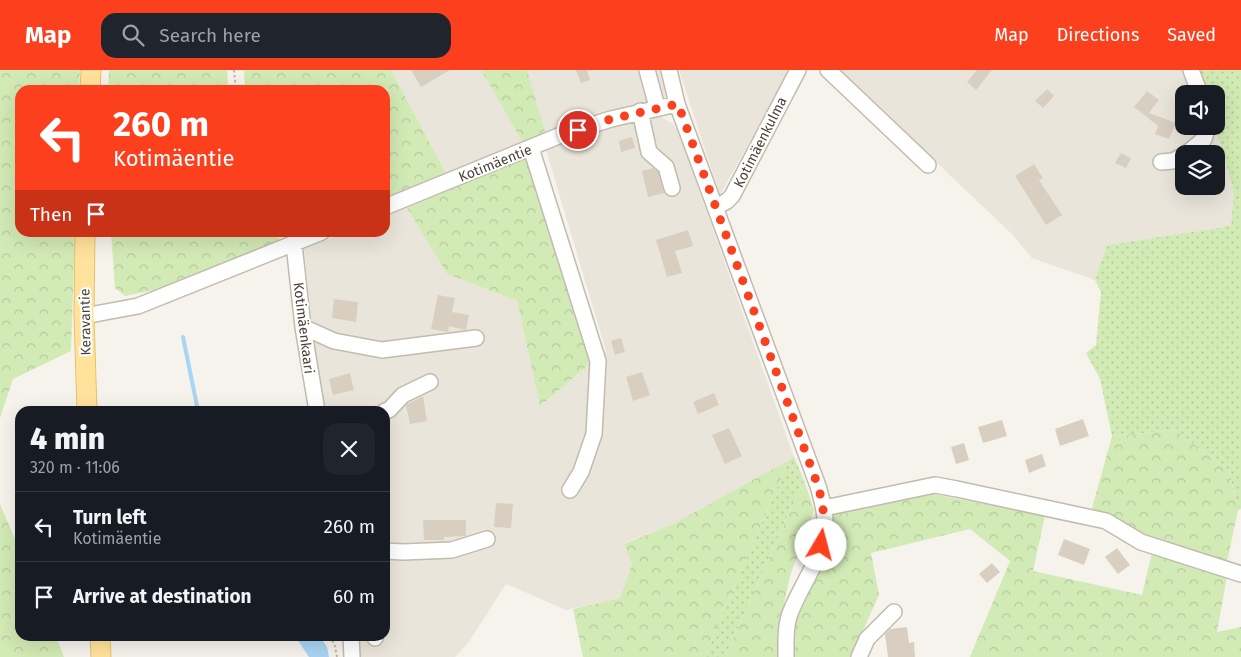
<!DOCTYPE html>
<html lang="en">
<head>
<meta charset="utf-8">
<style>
	:root { --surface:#171b24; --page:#20242c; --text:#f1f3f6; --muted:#9ea1a6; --line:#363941; --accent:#fc3f1d }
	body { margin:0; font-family:"Fira Sans",sans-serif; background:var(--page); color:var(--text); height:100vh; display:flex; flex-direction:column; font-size:19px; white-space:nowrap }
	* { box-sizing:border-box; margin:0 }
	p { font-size:16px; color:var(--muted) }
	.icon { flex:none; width:28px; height:28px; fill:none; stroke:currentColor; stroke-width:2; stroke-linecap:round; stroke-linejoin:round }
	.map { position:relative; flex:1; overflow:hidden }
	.sheet { position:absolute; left:15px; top:336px; width:375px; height:235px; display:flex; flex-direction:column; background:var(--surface); border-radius:15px; box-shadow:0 5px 20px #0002 }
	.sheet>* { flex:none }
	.hud { position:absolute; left:15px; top:15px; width:375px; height:152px; border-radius:15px; box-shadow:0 5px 20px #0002; background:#fc3f1d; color:#fff; overflow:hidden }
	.fabs { position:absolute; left:1175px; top:15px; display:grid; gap:10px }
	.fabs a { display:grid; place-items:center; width:50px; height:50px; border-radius:10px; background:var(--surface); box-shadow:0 5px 20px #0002; font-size:25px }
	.pin { position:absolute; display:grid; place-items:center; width:42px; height:42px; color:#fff; margin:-21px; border:2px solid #fff; border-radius:50%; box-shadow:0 1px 5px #0007 }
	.me { position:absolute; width:55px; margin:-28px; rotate:8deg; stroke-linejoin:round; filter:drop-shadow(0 0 4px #0008) }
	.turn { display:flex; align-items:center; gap:18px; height:105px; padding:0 15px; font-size:22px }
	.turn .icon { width:65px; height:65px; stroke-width:2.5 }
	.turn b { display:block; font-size:35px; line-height:42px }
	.then { display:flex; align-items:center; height:48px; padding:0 15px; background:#0003; gap:10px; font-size:19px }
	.round { display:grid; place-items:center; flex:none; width:52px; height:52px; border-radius:15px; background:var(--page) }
	.summary { display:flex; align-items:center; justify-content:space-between; height:85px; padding:0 15px }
	h1 { font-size:30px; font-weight:800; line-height:38px }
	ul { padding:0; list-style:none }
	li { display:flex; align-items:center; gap:15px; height:70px; padding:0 15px; border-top:1px solid var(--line) }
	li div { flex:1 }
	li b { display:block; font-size:19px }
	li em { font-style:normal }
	header { display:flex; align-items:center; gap:30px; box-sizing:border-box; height:70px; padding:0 25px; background:var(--accent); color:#fff }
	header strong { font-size:24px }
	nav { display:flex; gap:28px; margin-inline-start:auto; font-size:18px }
	.search { width:350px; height:45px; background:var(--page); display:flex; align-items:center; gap:12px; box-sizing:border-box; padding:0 18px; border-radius:15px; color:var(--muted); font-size:19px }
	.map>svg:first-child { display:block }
	.residential { fill:#eae5da; fill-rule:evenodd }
	.grass { fill:url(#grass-dots) }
	.forest { fill:url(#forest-crowns) }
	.water { fill:#a9d4f2 }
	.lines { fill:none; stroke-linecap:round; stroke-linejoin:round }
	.stream { stroke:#a9d4f2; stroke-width:4 }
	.building { fill:#d8cfc1 }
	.minor-casing { stroke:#c2bbae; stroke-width:18 }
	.major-casing { stroke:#e6c16a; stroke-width:21 }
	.path { stroke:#c4b79f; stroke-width:2; stroke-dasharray:2.5 2.5; stroke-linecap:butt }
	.minor { stroke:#fff; stroke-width:15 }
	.major { stroke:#ffe39c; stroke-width:19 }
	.route { stroke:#fc3f1d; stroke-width:9; stroke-dasharray:0 16.2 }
	.labels { text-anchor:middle; stroke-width:4; stroke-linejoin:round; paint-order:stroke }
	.street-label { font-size:14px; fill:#4b4439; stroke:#fff }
</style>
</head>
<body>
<header>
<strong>Map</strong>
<div class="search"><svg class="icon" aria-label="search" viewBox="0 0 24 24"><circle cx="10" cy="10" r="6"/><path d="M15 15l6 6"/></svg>Search here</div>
<nav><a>Map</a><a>Directions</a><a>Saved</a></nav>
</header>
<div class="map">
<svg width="1241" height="587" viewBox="0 0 1241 587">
	<defs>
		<pattern id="grass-dots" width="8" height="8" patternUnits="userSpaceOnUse" patternTransform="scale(1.25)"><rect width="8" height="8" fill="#d2eab5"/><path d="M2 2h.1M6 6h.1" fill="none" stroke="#b6ca9c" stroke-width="1.8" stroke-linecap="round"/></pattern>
		<pattern id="forest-crowns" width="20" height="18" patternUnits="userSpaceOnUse" patternTransform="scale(1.25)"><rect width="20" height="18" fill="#d2eab5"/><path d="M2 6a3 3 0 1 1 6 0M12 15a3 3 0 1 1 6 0" fill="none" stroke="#b6ca9c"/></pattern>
	</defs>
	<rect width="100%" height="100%" fill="#f6f3ec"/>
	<!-- residential -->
	<path class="residential" d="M391,0H481L523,73L447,105Z
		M527,0H660L666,27L613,41L546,64Z
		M679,0H790L720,125Z
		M839,0H1202L1200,1L1206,24H1184V56H1215L1234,121L1231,156L1107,175L1095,210L1032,188L1013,165ZM1184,84H1216V116H1184Z
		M660,46L673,54L678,61L794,387L675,453L624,473L632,494L620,528L566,540L506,514L468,573L455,587H359L358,566H385V341H325L318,311L304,179L345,163L385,162V147L407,138L447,204L517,231L540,336L606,281L546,80L615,54Z"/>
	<!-- grass -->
	<path class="grass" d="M1202,0H1241V439L1238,440L1229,401L1175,360L1112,366L1100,309L1086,283L1096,275L1101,222L1095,210L1107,175L1231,156L1234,121L1215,56L1216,24H1206L1199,1Z
		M794,387L804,410L725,587H704L789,390Z"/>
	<!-- forest -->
	<path class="forest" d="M0,0H80L79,20H20V162L75,163L71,281L13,309L0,348Z
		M109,0H227L228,20H108Z
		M244,0H391L447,105L385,131V20H245Z
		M481,0H527L546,64L523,73Z
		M526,88L590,294L540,336L517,231L447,204L407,138Z
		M111,163H277L282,176L187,213L125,226L115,218Z
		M1175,360L1229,401L1238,440L1227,492L1143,467L1091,442L1112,366Z
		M789,390L704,587H583L573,539L620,528L632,494L624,474L675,453Z
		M804,410L814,440L790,506L777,567L779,587H725Z
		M933,424L1045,446L1033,501L1142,525L1152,483L1227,506L1217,562L1241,557V587H970L1010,491L970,459L871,483L879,525L851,587H791L797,543L832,443Z
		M0,434L20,481V566H56L64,587H0Z"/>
	<!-- water -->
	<path class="water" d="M295,566H320L327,577L329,587H309Z"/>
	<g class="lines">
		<!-- stream -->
		<path class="stream" d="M183,267L198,341"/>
	</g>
	<!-- building -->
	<path class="building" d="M411,0H450L421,17Z
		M576,0H587L590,10L581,13Z
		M977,0H992L976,20L967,12Z
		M1047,19L1054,26L1043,38L1035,31Z
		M1147,21L1159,30L1149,43L1176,53L1169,69L1155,64L1158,56L1134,37Z
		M632,67L635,78L621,82L619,71Z
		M1121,83L1131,88L1126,98L1115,93Z
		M1034,94L1043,108L1039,110L1062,145L1046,155L1015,106Z
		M653,98L658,102L664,123L648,127L642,101Z
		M688,160L693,176L675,181L682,203L667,207L656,170Z
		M438,225L455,228L452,242L469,245L466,260L449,256L448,262L431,259Z
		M334,229L358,232L356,252L332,248Z
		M621,268L625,282L615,285L611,271Z
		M642,302L650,325L633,331L626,307Z
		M350,303L354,320L333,325L329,309Z
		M714,323L719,335L698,344L693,332Z
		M423,326L427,351L410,354L406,335Z
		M1083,349L1089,366L1060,376L1055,359Z
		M1002,350L1007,366L983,373L978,357Z
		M729,358L742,386L725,394L712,365Z
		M964,373L969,390L956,394L951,377Z
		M1042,384L1046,396L1029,403L1025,390Z
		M496,433L513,434L511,458L494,457Z
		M423,450H466V466L444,467V470H424Z
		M1064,469L1090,479L1084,495L1058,485Z
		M1117,478L1130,495L1118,504L1105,487Z
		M992,493L1000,502L987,513L979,504Z
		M907,557L909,573L914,572L915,587H888L885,564L890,559Z"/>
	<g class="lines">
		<!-- minor casing -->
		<g class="minor-casing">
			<path id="minor" d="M647,0L657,37
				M669,0L677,34
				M828,0L928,95
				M1191,0L1200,24
				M640,41L649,82L666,97L672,118
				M531,78L598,291L594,364L581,402L570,420
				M1186,84L1204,69L1208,56
				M1161,92L1173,91L1184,85
				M385,137L561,65L611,49L677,34L818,416C822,430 826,444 825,458C822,489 802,513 791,541C785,555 786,572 786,587
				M716,137L727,131L732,126L798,0
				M294,174L303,257L317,341
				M84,246L138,236L322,162
				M303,257L334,271L382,280L476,268
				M385,341L389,340L403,325L430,312
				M824,438L935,415L957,419L1106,451L1141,472L1241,504
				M385,481L403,482L452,480L487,469
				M351,566L352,587
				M375,566V568
				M859,587L867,569L894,542"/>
		</g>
		<!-- major casing -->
		<g class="major-casing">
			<path id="major" d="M90,20L91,0
				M85,162L84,246L87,341
				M100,566L101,587"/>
		</g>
		<!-- path -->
		<path class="path" d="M234,0L236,20
			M330,566L335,576L337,587"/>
		<!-- minor -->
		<use href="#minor" class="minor"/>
		<!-- major -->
		<use href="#major" class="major"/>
	</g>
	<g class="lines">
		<!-- route -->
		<path class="route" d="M578,60L611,49L678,34L818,416C824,437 826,454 821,475"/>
	</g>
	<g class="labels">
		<!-- street labels -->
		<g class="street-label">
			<text transform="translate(760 72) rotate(-63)" y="5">Kotimäenkulma</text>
			<text transform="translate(495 93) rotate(-22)" y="5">Kotimäentie</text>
			<text transform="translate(85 252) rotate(-91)" y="5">Keravantie</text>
			<text transform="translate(304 258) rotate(83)" y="5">Kotimäenkaari</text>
		</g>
	</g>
</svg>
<div class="fabs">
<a><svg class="icon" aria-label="sound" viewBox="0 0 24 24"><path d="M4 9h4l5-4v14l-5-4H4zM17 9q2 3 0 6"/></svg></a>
<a><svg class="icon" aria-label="layers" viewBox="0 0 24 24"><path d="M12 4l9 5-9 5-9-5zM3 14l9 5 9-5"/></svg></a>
</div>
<div class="pin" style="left:578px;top:60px;background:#d93025"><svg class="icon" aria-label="arrive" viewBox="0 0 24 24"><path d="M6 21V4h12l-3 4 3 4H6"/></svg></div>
<svg class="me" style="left:821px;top:475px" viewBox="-20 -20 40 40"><circle r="19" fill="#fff"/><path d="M0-13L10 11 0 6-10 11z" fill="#fc3f1d"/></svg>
<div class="hud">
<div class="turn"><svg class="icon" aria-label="left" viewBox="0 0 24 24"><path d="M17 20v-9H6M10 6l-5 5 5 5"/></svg><div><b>260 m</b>Kotimäentie</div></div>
<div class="then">Then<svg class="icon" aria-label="arrive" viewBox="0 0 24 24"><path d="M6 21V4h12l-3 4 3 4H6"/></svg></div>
</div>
<section class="sheet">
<div class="summary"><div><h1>4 min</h1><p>320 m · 11:06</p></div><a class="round"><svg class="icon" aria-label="close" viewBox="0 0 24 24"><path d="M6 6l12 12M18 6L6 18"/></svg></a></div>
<ul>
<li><svg class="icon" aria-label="left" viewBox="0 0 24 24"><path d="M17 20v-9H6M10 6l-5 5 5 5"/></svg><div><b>Turn left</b><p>Kotimäentie</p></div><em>260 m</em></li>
<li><svg class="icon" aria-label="arrive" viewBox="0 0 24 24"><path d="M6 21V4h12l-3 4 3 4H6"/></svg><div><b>Arrive at destination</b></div><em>60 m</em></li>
</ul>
</section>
</div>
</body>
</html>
